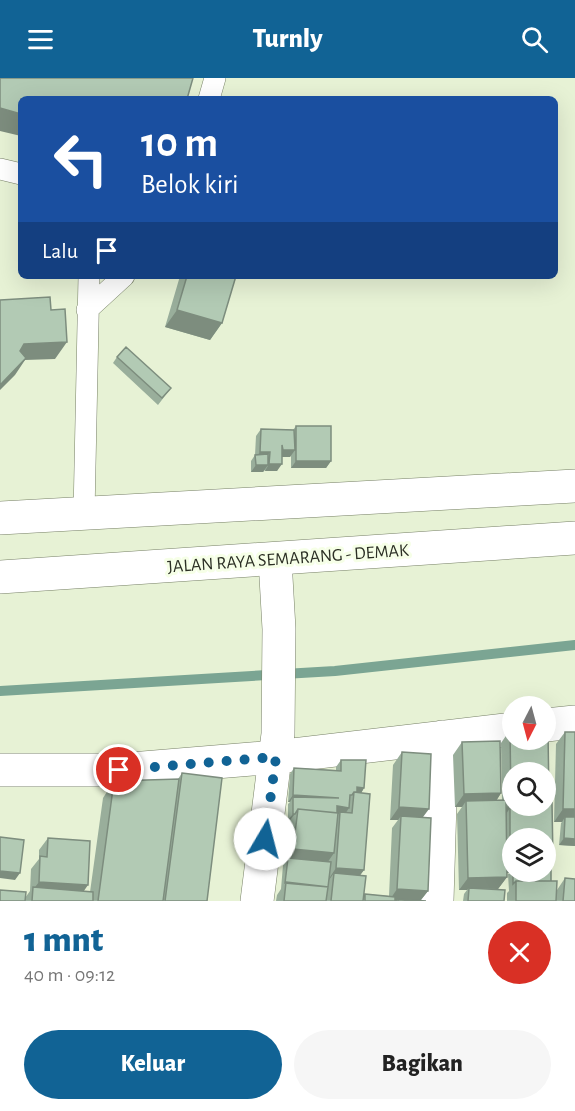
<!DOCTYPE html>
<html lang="id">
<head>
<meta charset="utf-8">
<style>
	:root { --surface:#fff; --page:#f6f6f6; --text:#222; --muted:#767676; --accent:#116395 }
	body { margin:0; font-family:"Alegreya Sans",sans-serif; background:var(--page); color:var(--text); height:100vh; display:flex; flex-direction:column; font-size:22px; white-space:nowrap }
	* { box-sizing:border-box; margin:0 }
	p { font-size:20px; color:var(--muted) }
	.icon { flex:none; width:33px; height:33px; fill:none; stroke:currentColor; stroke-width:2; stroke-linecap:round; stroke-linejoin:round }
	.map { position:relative; height:823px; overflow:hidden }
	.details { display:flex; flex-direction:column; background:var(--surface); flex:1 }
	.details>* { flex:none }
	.hud { position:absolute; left:18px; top:18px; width:540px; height:183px; border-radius:9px; box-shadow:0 6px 24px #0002; background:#1a4fa0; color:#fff; overflow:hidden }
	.needle { width:39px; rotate:186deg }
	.controls { position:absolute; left:502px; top:618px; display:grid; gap:12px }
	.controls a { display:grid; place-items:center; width:54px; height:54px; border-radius:50%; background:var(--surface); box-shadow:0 6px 24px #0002; font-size:30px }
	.pin { position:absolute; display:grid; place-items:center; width:51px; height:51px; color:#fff; margin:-26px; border:3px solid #fff; border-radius:50%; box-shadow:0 2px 6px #0007 }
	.me { position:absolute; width:66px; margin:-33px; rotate:8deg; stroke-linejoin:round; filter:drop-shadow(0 0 4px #0008) }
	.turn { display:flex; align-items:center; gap:21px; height:126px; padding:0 24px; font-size:27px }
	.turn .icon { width:78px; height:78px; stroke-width:2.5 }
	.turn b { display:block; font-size:42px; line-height:51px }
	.then { display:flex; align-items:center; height:57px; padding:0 24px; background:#0003; gap:12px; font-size:22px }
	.round { display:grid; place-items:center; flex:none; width:63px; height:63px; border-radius:32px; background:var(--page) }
	.headline { display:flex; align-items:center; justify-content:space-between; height:102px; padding:0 24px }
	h1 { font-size:36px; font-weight:800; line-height:45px; color:var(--accent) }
	.primary-button { display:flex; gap:12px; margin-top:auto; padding:12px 24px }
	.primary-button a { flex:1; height:69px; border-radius:36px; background:var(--accent); color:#fff; font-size:24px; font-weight:800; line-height:69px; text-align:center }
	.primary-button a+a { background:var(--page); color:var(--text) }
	header { display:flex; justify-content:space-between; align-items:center; height:78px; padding:0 24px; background:var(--accent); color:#fff; font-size:27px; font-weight:800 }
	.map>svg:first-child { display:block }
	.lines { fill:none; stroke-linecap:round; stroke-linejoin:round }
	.stream { stroke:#7ba593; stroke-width:10 }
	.lane-casing { stroke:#778066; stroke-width:22 }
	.street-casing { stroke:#778066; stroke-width:34 }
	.highway-casing { stroke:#778066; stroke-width:34 }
	.lane { stroke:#fff; stroke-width:21 }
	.street { stroke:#fff; stroke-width:33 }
	.highway { stroke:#fff; stroke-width:33 }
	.wall { fill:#99ae9b }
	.shaded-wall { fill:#7d8d7e }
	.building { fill:#b2cab4; stroke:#7d8d7e; stroke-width:1.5 }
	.route { stroke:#116395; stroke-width:10; stroke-dasharray:0 18 }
	.labels { text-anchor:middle; stroke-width:6; stroke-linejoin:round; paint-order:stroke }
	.street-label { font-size:18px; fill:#2b2f24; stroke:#f6ffe7 }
</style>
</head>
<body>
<header><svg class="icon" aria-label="menu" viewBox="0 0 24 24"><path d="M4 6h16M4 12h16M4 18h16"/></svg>Turnly<svg class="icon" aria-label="search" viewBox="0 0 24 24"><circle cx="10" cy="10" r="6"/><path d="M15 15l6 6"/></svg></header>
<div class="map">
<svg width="575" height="823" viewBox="0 0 575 823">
	<rect width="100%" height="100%" fill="#e7f2d5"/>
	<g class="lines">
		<!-- stream -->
		<path class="stream" d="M0,613L335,593L575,567"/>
		<!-- lane casing -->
		<g class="lane-casing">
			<path id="lane" d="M209,21L215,0
				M0,91L21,96
				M87,232L124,198
				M84,436L89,198"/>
		</g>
		<!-- street casing -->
		<g class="street-casing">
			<path id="street" d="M546,647L575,644
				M0,692H119L276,679L513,651
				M257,823L278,656L279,551L275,482
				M437,823L442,659"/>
		</g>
		<!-- highway casing -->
		<g class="highway-casing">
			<path id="highway" d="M0,440L575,408
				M0,499L575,460"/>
		</g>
		<!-- lane -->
		<use href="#lane" class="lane"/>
		<!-- street -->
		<use href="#street" class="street"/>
		<!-- highway -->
		<use href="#highway" class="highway"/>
	</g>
	<!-- wall -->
	<path class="wall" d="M180,198H236L222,245L210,262L165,249Z
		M117,279L171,310L158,327L113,285Z
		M296,348L331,383L326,390H291V377L290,379H282L277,393H265V392L263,394H251V383L255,377L256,358L261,351L293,352Z
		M510,652L546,726L548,790L551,803L557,812L565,800L575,823H507V815L509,813L508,796L510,795H507V799L498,811L504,823H463L464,816L467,812H459L457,736L462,729H455L453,677L462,664L501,715L496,723H502L501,665Z
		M565,654H575V768L559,767L561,745L562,744H554L556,666Z
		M402,674L423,739L428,813L421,822L426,823H276L277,817L281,811L283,787L285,784L290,742H288V726L290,724H288L290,696L294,690L336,692V689L341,682L364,710L361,715L364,792L360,797L363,819L365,816L389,818L392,750L398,742H390L393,687Z
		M182,695L207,823H0L25,820L30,813L31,791L39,781V772L48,760L83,813L90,814L103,720L114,703L178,701Z"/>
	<!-- shaded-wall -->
	<path class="shaded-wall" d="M0,30L21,36V58L0,53Z
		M177,232L222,245L210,262L165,249Z
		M67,264L55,281L25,282L15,297L0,312V307L13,282L24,266Z
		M283,372H295L290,379H279Z
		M260,374H270L265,381H255Z
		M296,383H331L326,390H291Z
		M269,386H282L277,393H265Z
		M256,387H268L263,394H251Z
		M357,709L364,710L360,717L354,716Z
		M501,715L493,728L466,723L462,729H455L464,716Z
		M293,717L339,720L293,719L290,724H288Z
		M511,723H513V728H545L510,730L506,736H502Z
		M337,728L349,730L345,736L340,734L339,736L332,735Z
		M399,729L429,731L420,743L401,738L398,742H390Z
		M563,731H575V744L565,739L562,744H554Z
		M293,736H295L290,742H288Z
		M564,760L575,761V768L559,767Z
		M293,771L334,775L325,788L288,780L285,784Z
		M510,782H513V790L510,795H501Z
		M546,782H553L546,792Z
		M336,790L364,792L355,804L334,795L329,802H328Z
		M0,793L20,795L15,802L0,800Z
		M507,799L498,811L469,810L467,812H459L468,800Z
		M39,804L88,807L79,820L32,813Z
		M397,811L428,813L420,823L398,821L397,823H389Z"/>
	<!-- building -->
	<path class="building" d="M0,0H193L187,21H21V36L0,30Z
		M187,198H236L222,245L177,232Z
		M50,219L51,232L65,231L67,264L24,266L20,273L26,280L0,307V222Z
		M126,269L171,310L162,320L117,279Z
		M296,348H331V383H296Z
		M261,351L294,352L295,372H283L282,367V386H269L270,374H260Z
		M268,376V387H256L255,377Z
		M510,652H513V662H546V653H548L549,723H546V694H513V723H511Z
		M565,654H575V731H563Z
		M500,663L501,715L464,716L462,664Z
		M402,674L431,676L429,731L399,729Z
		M341,682H366L364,710L357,709V714H354L352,717H350L349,730L337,728V735L298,731L295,736H293V719L339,720L293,717L294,690L341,693Z
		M182,695L222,700L207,823H165Z
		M179,701L163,823H98L114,703Z
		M354,714L370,716L364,792L336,790L340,734L352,735Z
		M506,722L507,799L468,800L466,723Z
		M552,725L553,782H546V760H513V782H510V730L532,728H546V726Z
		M298,731L338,735L334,775L293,771Z
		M401,738L431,740L428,813L397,811Z
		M565,739H575V761L564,760Z
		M0,759L24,762L20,795L0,793Z
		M48,760L90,763L88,807L39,804L40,778L47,779Z
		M288,780L331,784L328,809L285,805Z
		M546,790H551V803H516L513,806V794H546Z
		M334,795L366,798L363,823H331Z
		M565,800L575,801V823H563Z
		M516,803H557L556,823H516Z
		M286,804L328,809L326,823H284Z
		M33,809L93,814V823H32Z
		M469,810L505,812L504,823H468Z
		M0,812L26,814L25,823H0Z
		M365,816L395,819V823H365Z
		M398,821L426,823H398Z"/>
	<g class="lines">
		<!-- route -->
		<path class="route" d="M119,692L276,679L265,761"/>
	</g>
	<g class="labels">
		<!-- street labels -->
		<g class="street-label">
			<text transform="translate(288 480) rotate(-4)" y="6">JALAN RAYA SEMARANG - DEMAK</text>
		</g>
	</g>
</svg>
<div class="controls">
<a><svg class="needle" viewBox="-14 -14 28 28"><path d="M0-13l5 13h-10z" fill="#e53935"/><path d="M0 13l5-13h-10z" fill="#767676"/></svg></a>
<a><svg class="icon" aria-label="search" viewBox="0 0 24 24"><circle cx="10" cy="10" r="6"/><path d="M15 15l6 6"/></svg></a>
<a><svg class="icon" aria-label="layers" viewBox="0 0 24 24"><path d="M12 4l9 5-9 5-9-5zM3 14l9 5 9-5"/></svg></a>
</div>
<div class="pin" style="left:119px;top:692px;background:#d93025"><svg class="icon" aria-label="arrive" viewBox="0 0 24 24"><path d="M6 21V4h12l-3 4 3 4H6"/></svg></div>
<svg class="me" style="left:265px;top:761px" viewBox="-20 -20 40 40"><circle r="19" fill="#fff"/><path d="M0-13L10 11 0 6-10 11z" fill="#116395"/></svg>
<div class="hud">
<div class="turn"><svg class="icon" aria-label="left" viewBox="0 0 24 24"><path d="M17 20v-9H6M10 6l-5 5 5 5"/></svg><div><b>10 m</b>Belok kiri</div></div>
<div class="then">Lalu<svg class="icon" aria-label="arrive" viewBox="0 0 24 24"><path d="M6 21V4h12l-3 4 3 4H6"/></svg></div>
</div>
</div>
<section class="details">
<div class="headline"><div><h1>1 mnt</h1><p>40 m · 09:12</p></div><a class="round" style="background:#d93025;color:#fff"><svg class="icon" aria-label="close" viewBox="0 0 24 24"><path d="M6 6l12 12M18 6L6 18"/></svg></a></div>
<div class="primary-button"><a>Keluar</a><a>Bagikan</a></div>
</section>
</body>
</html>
